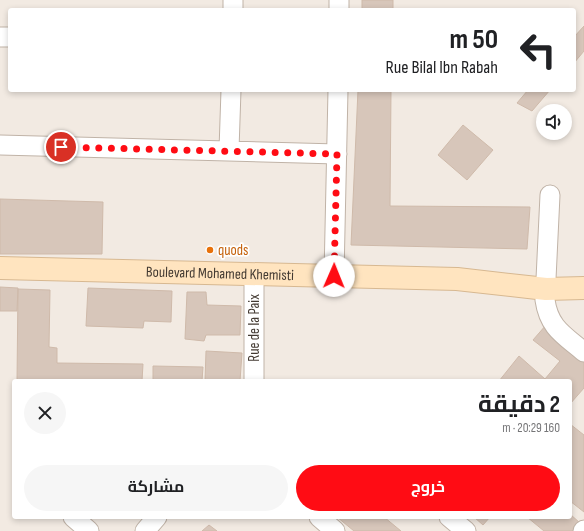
<!DOCTYPE html>
<html lang="ar">
<head>
<meta charset="utf-8">
<style>
	:root { --surface:#fff; --page:#f6f6f6; --text:#202124; --muted:#757577; --accent:#ff0c14 }
	body { margin:0; font-family:"Sofia Sans Condensed",Cairo,sans-serif; background:var(--page); color:var(--text); direction:rtl; height:100vh; display:flex; flex-direction:column; font-size:15px; white-space:nowrap }
	* { box-sizing:border-box; margin:0 }
	p { font-size:13px; color:var(--muted) }
	.icon { flex:none; width:22px; height:22px; fill:none; stroke:currentColor; stroke-width:2; stroke-linecap:round; stroke-linejoin:round }
	.map { position:relative; flex:1; overflow:hidden; direction:ltr }
	.panel { position:absolute; left:12px; top:379px; width:560px; height:140px; display:flex; flex-direction:column; background:var(--surface); border-radius:4px; box-shadow:0 2px 6px #0003; direction:rtl }
	.panel>* { flex:none }
	.banner { position:absolute; left:8px; top:8px; width:568px; height:84px; border-radius:4px; box-shadow:0 2px 6px #0003; direction:rtl; background:#fff; color:var(--text); overflow:hidden }
	.fabs { position:absolute; left:536px; top:104px; display:grid; gap:8px }
	.fabs a { display:grid; place-items:center; width:36px; height:36px; border-radius:50%; background:var(--surface); box-shadow:0 2px 6px #0003; font-size:20px }
	.pin { position:absolute; display:grid; place-items:center; width:34px; height:34px; color:#fff; margin:-17px; border:2px solid #fff; border-radius:50%; box-shadow:0 1px 4px #0007 }
	.me { position:absolute; width:44px; margin:-22px; rotate:1deg; stroke-linejoin:round; filter:drop-shadow(0 0 3px #0008) }
	.turn { display:flex; align-items:center; gap:14px; height:84px; padding:0 12px; font-size:18px }
	.turn .icon { width:52px; height:52px; stroke-width:2.5 }
	.turn b { display:block; font-size:28px; line-height:34px }
	.round { display:grid; place-items:center; flex:none; width:42px; height:42px; border-radius:21px; background:var(--page) }
	.overview { display:flex; align-items:center; justify-content:space-between; height:68px; padding:0 12px }
	h1 { font-size:24px; font-weight:700; line-height:30px }
	.primary-button { display:flex; gap:8px; margin-top:auto; padding:8px 12px }
	.primary-button a { flex:1; height:46px; border-radius:24px; background:var(--accent); color:#fff; font-size:16px; font-weight:700; line-height:46px; text-align:center }
	.primary-button a+a { background:var(--page); color:var(--text) }
	.map>svg:first-child { display:block }
	.building { fill:#d7c6ba; stroke:#cfbaaa }
	.lines { fill:none; stroke-linecap:round; stroke-linejoin:round }
	.street-casing { stroke:#c0b3a7; stroke-width:21 }
	.secondary-casing { stroke:#d7b891; stroke-width:24 }
	.street { stroke:#fff; stroke-width:19 }
	.secondary { stroke:#ffe4bf; stroke-width:22 }
	.route { stroke:#ff0c14; stroke-width:7; stroke-dasharray:0 12.6 }
	.food-dot { fill:#e8710a; stroke:#fff; stroke-width:1.5 }
	.labels { text-anchor:middle; stroke-width:3.5; stroke-linejoin:round; paint-order:stroke }
	.food-label { font-size:15px; fill:#c56008; stroke:#fff; text-anchor:start }
	.street-label { font-size:15px; fill:#433a32; stroke:#fff }
</style>
</head>
<body>
<div class="map">
<svg width="584" height="531" viewBox="0 0 584 531">
	<rect width="100%" height="100%" fill="#f2eae2"/>
	<!-- building -->
	<path class="building" d="M362,0H393V10H362Z
		M584,26V51L574,63V37Z
		M358,90H391L390,206L530,207L527,249L351,245Z
		M528,90H550L532,111L517,103Z
		M463,125L493,150L467,180L438,155Z
		M0,199L103,202L102,254H0Z
		M0,287L18,288L17,311H0Z
		M88,288L172,291L171,322L144,321L143,328L86,326Z
		M18,289L50,290L49,347L57,348V363L143,364L142,381H17Z
		M187,292H206L207,305L241,306L240,335H206L204,341L185,339Z
		M546,325L584,357V388L570,404V381H499L519,356L545,379L560,361L533,340Z
		M206,351L242,353L240,381H205Z
		M153,366L203,367L202,381H153Z
		M570,424L584,435V512L570,501Z
		M570,514L580,523L573,531H544L527,517H570Z
		M337,517H384L401,531H354Z
		M474,517H490L483,525Z
		M209,525L217,531H202Z"/>
	<g class="lines">
		<!-- street casing -->
		<g class="street-casing">
			<path id="street" d="M233,10V0
				M339,10V0
				M0,37H10
				M0,145L337,154
				M229,150L231,90
				M550,195L545,300C549,328 564,335 584,352
				M334,276L338,90
				M254,381V275
				M73,517L89,531
				M319,517L335,531
				M449,517L466,531
				M145,531L157,517
				M583,531L584,530"/>
		</g>
		<!-- secondary casing -->
		<g class="secondary-casing">
			<g id="secondary">
				<path id="s1" d="M0,268L457,279L546,289L584,288"/>
			</g>
		</g>
		<!-- street -->
		<use href="#street" class="street"/>
		<!-- secondary -->
		<use href="#secondary" class="secondary"/>
	</g>
	<g class="lines">
		<!-- route -->
		<path class="route" d="M61,147L337,154L334,276"/>
	</g>
	<!-- markers -->
	<circle class="food-dot" cx="210" cy="250" r="4"/>
	<g class="labels">
		<!-- food labels -->
		<g class="food-label">
			<text x="218" y="255">quods</text>
		</g>
		<!-- street labels -->
		<g class="street-label">
			<text dy="5" stroke="none"><textPath href="#s1" startOffset="220">Boulevard Mohamed Khemisti</textPath></text>
			<text transform="translate(254 328) rotate(-90)" y="5">Rue de la Paix</text>
		</g>
	</g>
</svg>
<div class="fabs">
<a><svg class="icon" aria-label="sound" viewBox="0 0 24 24"><path d="M4 9h4l5-4v14l-5-4H4zM17 9q2 3 0 6"/></svg></a>
</div>
<div class="pin" style="left:61px;top:147px;background:#d93025"><svg class="icon" aria-label="arrive" viewBox="0 0 24 24"><path d="M6 21V4h12l-3 4 3 4H6"/></svg></div>
<svg class="me" style="left:334px;top:276px" viewBox="-20 -20 40 40"><circle r="19" fill="#fff"/><path d="M0-13L10 11 0 6-10 11z" fill="#ff0c14"/></svg>
<div class="banner">
<div class="turn"><svg class="icon" aria-label="left" viewBox="0 0 24 24"><path d="M17 20v-9H6M10 6l-5 5 5 5"/></svg><div><b>50 m</b>Rue Bilal Ibn Rabah</div></div>
</div>
<section class="panel">
<div class="overview"><div><h1>2 دقيقة</h1><p>160 m · 20:29</p></div><a class="round"><svg class="icon" aria-label="close" viewBox="0 0 24 24"><path d="M6 6l12 12M18 6L6 18"/></svg></a></div>
<div class="primary-button"><a>خروج</a><a>مشاركة</a></div>
</section>
</div>
</body>
</html>
